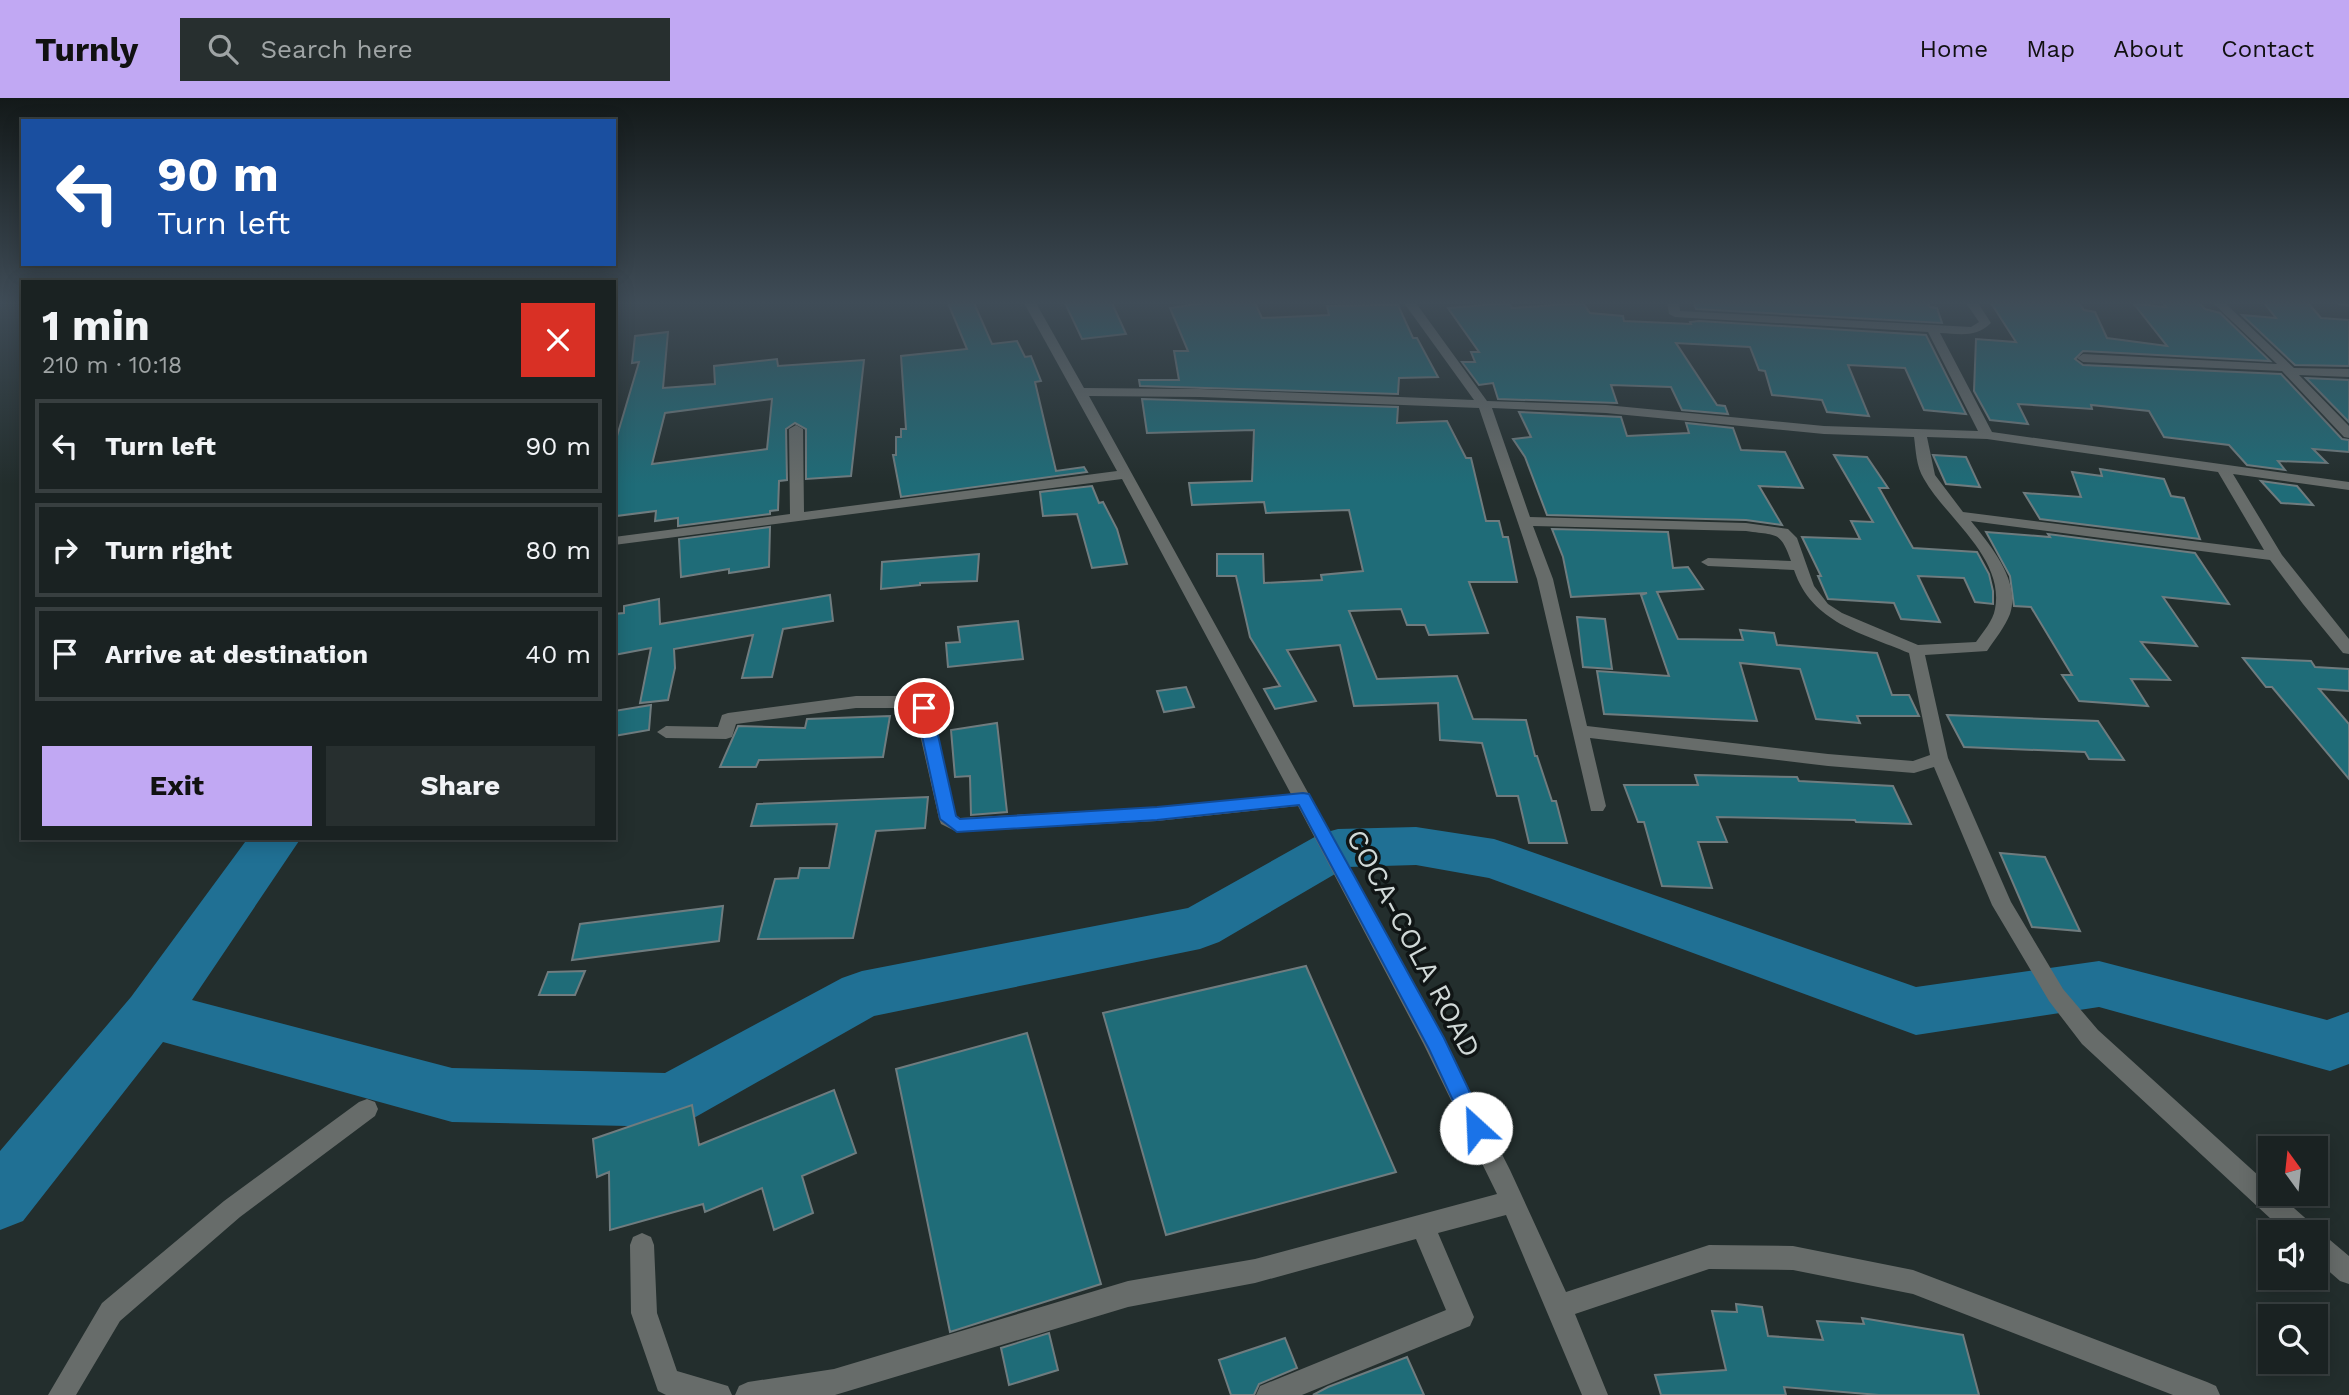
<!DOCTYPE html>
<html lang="en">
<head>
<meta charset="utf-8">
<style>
	:root { --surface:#1a2222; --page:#272f2f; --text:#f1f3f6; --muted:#9fa4a5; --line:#383f40; --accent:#c1a8f3 }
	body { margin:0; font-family:"Work Sans",sans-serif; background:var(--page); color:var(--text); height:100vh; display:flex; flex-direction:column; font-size:26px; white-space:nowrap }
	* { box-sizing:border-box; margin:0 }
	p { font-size:23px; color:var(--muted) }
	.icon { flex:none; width:38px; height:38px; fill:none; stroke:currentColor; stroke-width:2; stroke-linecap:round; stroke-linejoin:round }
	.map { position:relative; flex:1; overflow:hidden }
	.side { position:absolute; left:21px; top:182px; width:595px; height:560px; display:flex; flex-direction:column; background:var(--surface); border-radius:0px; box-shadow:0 4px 18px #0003,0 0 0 2px var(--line) }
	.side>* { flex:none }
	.hud { position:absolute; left:21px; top:21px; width:595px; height:147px; border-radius:0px; box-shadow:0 4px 18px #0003,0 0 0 2px var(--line); background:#1a4fa0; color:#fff; overflow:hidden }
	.needle { width:46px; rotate:345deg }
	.fabs { position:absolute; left:2258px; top:1038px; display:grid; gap:14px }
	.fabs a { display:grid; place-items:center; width:70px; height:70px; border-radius:0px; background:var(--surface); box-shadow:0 4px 18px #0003,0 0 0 2px var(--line); font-size:35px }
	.pin { position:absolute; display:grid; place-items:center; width:60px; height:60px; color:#fff; margin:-30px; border:4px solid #fff; border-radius:50%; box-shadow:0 2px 7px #0007 }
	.me { position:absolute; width:77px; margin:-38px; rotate:335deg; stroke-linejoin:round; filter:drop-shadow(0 0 5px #0008) }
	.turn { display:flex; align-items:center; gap:24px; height:147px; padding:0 21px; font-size:32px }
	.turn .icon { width:91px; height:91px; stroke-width:2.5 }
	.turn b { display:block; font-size:49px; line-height:60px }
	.round { display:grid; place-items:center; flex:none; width:74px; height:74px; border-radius:0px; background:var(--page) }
	.summary { display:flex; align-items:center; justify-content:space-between; height:119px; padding:0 21px }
	h1 { font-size:42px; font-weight:700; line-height:52px }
	.button { display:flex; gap:14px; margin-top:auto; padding:14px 21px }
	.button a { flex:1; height:80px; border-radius:0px; background:var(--accent); color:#111; font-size:28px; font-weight:700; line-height:80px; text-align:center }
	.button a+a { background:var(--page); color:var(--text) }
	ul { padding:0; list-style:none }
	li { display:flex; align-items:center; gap:21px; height:94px; margin:0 14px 10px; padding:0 7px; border:4px solid var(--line); border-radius:0px }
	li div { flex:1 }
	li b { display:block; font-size:26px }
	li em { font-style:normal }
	header { display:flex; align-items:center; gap:42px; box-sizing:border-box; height:98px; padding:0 35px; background:var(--accent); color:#111 }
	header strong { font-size:33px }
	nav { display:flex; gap:38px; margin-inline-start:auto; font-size:24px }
	.search { width:490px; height:63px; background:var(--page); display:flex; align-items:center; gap:18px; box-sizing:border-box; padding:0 24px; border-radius:0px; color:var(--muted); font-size:26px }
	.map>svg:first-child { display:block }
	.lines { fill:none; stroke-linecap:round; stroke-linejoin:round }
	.river { fill:#207094; fill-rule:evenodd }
	.building { fill:#1f6c78; stroke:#6f7c7f; stroke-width:2; fill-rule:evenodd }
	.minor { fill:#676c6a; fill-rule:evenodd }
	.route { fill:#1a73e8; stroke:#114b97; stroke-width:2 }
	.labels { text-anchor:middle; stroke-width:7; stroke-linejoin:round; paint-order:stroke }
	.near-street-label { font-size:28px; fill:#d0d8d7; stroke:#101515 }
</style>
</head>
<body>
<header>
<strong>Turnly</strong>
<div class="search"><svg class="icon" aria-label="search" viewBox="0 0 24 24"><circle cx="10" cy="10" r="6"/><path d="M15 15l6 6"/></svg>Search here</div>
<nav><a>Home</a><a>Map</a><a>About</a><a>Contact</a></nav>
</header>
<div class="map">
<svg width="2349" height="1297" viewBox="0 0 2349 1297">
	<rect width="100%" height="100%" fill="#232e2d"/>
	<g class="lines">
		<!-- river -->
		<path class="river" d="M1416,729L1494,741L1512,747L1916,889L2099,863L2327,922L2349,914V966L2330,973L2099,909L1916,937L1489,780L1416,767L1347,769L1219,844L1200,851L874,918L692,1021L671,1029L452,1024L163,944L23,1123L0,1132V1053L131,899L248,740H301L192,902L452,970L665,975L842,880L862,873L1188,810L1320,736L1338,731Z"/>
	</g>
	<!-- building -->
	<path class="building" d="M948,205H974L992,246L1017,243L1025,259L1031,258L1041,283L1035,284L1056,373L1084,369L1087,374L901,399L893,357H896V339H901V331H906L901,258L967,251Z
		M1065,205H1112L1126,236L1082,241Z
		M1204,205H1255L1262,220L1329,217L1327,208L1398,207L1413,240H1417L1438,279L1399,280L1398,296L1140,288L1139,282H1179L1174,253H1188L1170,210Z
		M1509,205L1512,210L1583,205L1590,215L1623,218L1624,223L1691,226L1690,224L1699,223L1926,237L1966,316L1924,312L1905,270L1848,267L1869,318L1827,314L1822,302L1772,297L1765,273L1759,272L1750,249L1676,245L1717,307L1725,308L1728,316L1682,312L1671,289L1611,287L1617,305L1498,301L1493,285L1479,287L1462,264H1475L1471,254H1479L1448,210Z
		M1694,205H1928L1930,209L1937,210L1942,225L1696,211Z
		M1991,205H2079L2084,212L2095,214L2107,240L2167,248L2134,206L2166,209L2163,205H2199L2205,211L2220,215L2270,263L2083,253L2075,261L2083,267L2281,276L2342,341L2349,342V354L2313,351L2327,365L2278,363L2285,372L2247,367L2229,347L2164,339L2149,313L2091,307L2092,311L2018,306L2028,326L1990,322L1974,293L1976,241L2016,244Z
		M2264,205H2308L2321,220L2349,222V268L2295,267L2242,217L2276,220Z
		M668,234L663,290L715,286L714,268L777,261L778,268L864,262L851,378L806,381V331L795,325L786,331L787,382L779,383L778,412L770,413V416L678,428V420L655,423L656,413L616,418L614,338H617L639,264L632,265L635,238ZM772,301L767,351L652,366L665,315Z
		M2306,280L2349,282V324Z
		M1142,301L1398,309L1397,325L1447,323L1466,360H1471L1486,423H1499L1503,439H1508L1517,484H1469L1488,535L1429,537L1425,527H1407L1401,511L1349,513L1377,581L1457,578L1473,621L1526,622L1535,658H1537L1552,703H1556L1567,745H1529L1518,698H1497L1482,645L1440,642L1438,605L1354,608L1340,547L1287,552L1316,603L1275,611L1264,591L1280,588L1250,539L1236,478H1217V456H1263L1264,485L1322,482L1321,477L1363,473L1349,412L1266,415L1264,404L1192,407L1189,385L1252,383L1254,332L1147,335Z
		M1519,314L1621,319L1627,338L1689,335L1686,325L1733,330L1741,352L1785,354L1803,390L1759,388L1782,427L1746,422L1547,417L1525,359L1513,341L1531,339Z
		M1834,357L1867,359L1888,390H1879L1913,450L1977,454L1989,476L1993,493V506L1975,504L1964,480L1918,478L1940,524L1901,521L1894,505L1828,501L1818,478H1821L1802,439L1860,441L1851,423L1873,424Z
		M1933,357L1966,359L1980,389L1946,386Z
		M2100,371L2164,381L2171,398L2184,400L2200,441L2040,421L2024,395L2081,399L2072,374L2102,378Z
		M2261,383L2297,388L2313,407L2281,405Z
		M1092,388L1099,405L1103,404L1117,431L1127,466L1092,470L1077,416L1043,418L1040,394Z
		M770,429L769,469L729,475V471L681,479L679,441Z
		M1552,431L1668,434L1673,470L1688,469L1703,491L1657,494L1678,541L1743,542L1740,532L1774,535L1777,547L1877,555L1892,597H1909L1919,618H1857L1860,625L1816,621L1800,571L1740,565L1757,623L1604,616L1597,573L1669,578L1641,497L1647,495L1571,499L1563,459Z
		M1986,434L2050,439L2048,436L2195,455L2229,506L2163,499L2197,548L2141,544L2170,582L2131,581L2148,608L2079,603L2062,577H2072L2031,509L2014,508L2010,478Z
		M979,456L977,483L920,485V487L881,491L882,464Z
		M830,497L833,523L783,531L772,579L742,580L753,537L674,551L675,570L668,602L640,605L651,550L614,557V516L624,515V508L659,501L660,526Z
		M1577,519L1605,521L1612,571L1583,569Z
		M1018,523L1023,561L948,569L946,545L960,544L958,529Z
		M2243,560L2311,563L2315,569L2349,571V593L2319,591L2349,626V681L2272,589H2266Z
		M1186,589L1194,609L1164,614L1157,593Z
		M651,607L649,632L614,638V613Z
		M1947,617L2098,623L2124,662L2089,661L2085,654L1964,649Z
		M890,618L883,659L759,662L756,669H720L738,628L805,630L807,621Z
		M997,625L1007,714L971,717L970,678L955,679L951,632Z
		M1695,677L1797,679L1799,683L1893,688L1911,726L1856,724L1855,722L1717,719L1727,744H1698L1712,790L1662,788L1644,724H1638L1624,687H1698Z
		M928,699L925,730L876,733L853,840L758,841L775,781L798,780L800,770H829L837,726L751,728L757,706Z
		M2000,755L2045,759L2080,833L2032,829Z
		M723,808L719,843L572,862L580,826Z
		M1306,868L1396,1074L1166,1137L1103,915Z
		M585,873L575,897H539L548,874Z
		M1027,935L1101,1186L950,1234L896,971Z
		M834,992L856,1055L802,1078L813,1115L774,1132L762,1090L705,1114L703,1106L610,1132L609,1074L597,1079L593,1041L692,1007L699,1047Z
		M1736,1206L1762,1209L1768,1238L1823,1242L1817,1223L1864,1226L1862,1220L1963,1237L1979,1297H1879L1784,1289L1786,1297H1661L1655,1277L1726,1272L1712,1213L1737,1214Z
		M1049,1235L1058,1272L1009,1287L1001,1250Z
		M1285,1240L1297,1270L1259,1286L1254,1297H1231L1219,1262Z
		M1407,1259L1424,1297H1313L1328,1289Z"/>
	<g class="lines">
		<!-- minor -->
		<path class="minor" d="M1024,205H1036L1084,290L1200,291L1474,302L1404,205H1416L1487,303L1606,307L1824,328L1978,333L1928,234L1675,219L1669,216L1667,205H1679L1680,213L1971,229L1979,224L1966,205H1978L1991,225C1976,240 1960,236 1940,235L1992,334L2349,384V392L2233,376L2282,457L2349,541V556L2343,555L2303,506L2270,462L1971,423C1990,447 2021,483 2010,516C2005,529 1995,541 1987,553L1925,557L1948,660L2011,804L2063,891L2098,932L2270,1088V1096H2278L2312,1126L2315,1133L2324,1137L2349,1158V1186L2340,1183L2315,1161V1134H2285L2082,946L2049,903L1992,807L1934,669L1914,675L1828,668L1590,640L1606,708L1603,713H1591L1537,481L1479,310L1200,299L1089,298L1439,932L1510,1072L1566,1194L1709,1147L1793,1148L1913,1172L2207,1284L2216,1288L2220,1297H2173L1913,1196L1793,1172L1709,1171L1575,1216L1608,1297H1582L1506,1117L1438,1135L1474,1219L1470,1228L1302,1297H1256L1260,1288L1446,1212L1416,1141L1255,1185L1128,1209L835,1297H735L739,1288L748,1284L834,1271L1128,1183L1255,1161L1497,1096L1423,945L1298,708L1157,723L957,734L941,726L939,721L914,610H856L736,626L732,639L726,641L666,640L657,634L666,628L718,629L722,617L728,615L856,598H919L925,600L932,610L956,717L960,720L1157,709L1291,696L1122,381L614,447V439L790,416L789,331L796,327L803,331L804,414L1117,373ZM1492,310L1606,315L1824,336L1914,339C1916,353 1916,368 1924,381C1946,420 2005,460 1995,511C1993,523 1983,534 1976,544L1918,547L1842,515L1828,506L1814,488L1797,440L1788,431L1746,425L1530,419ZM1927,339L1987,341L2218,374L2264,452L1963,414L1935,377ZM1533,428L1746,433C1777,438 1780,432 1791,463L1708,460L1701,464L1708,468L1794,472C1812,525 1862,535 1909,555L1930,657L1913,663L1828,656L1587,628L1553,481Z
			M2213,205H2225L2294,270L2349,271V279L2299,277L2349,328V340L2344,339L2282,273L2083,264L2077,260L2083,256L2277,266Z
			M2337,205H2349V209L2339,207Z
			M367,1001L375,1004L378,1011L375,1018L240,1119L120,1223L76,1297H48L102,1205L224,1103L359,1004Z
			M642,1135L651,1139L654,1147L657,1215L677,1273L728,1288L732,1297H666L658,1293L631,1215L630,1147L633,1139Z"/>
	</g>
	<!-- sky -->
	<linearGradient id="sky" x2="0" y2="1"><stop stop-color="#131919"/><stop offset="0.53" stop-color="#3f4c57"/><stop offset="1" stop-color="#3f4c57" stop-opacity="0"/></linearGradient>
	<rect width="2349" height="387" fill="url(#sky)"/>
	<!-- route -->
	<path class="route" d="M924,605L932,610L956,718L960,721L1157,709L1303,695L1309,696L1444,940L1487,1030L1484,1037L1476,1040L1469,1037L1429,951L1299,707L1157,722L957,734L940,721L916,610Z"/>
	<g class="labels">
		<!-- near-street labels -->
		<g class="near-street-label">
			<text transform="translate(1414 845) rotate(62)" y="10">COCA-COLA ROAD</text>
		</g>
	</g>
</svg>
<div class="fabs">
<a><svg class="needle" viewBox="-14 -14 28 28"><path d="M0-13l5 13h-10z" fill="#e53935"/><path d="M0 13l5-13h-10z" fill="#9fa4a5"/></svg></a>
<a><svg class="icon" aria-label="sound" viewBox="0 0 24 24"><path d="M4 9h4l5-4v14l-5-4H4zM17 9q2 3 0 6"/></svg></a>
<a><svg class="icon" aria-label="search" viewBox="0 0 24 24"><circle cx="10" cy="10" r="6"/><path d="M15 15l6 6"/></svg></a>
</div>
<div class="pin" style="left:924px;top:610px;background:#d93025"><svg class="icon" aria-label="arrive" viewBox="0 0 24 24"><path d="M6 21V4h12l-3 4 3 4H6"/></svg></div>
<svg class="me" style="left:1476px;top:1030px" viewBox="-20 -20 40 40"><circle r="19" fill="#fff"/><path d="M0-13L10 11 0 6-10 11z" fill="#1a73e8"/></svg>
<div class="hud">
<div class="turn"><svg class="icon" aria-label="left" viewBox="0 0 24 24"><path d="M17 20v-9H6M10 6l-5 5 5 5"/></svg><div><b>90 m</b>Turn left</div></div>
</div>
<section class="side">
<div class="summary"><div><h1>1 min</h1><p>210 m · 10:18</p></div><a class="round" style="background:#d93025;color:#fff"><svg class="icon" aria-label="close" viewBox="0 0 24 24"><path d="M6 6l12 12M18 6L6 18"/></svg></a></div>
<ul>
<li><svg class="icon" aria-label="left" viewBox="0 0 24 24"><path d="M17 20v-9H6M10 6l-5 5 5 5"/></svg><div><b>Turn left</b></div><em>90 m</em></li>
<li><svg class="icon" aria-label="right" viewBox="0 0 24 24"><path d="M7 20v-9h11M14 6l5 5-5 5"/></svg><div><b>Turn right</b></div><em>80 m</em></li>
<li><svg class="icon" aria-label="arrive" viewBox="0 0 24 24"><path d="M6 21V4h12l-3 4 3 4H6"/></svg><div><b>Arrive at destination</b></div><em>40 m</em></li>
</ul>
<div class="button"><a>Exit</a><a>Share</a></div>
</section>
</div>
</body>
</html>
